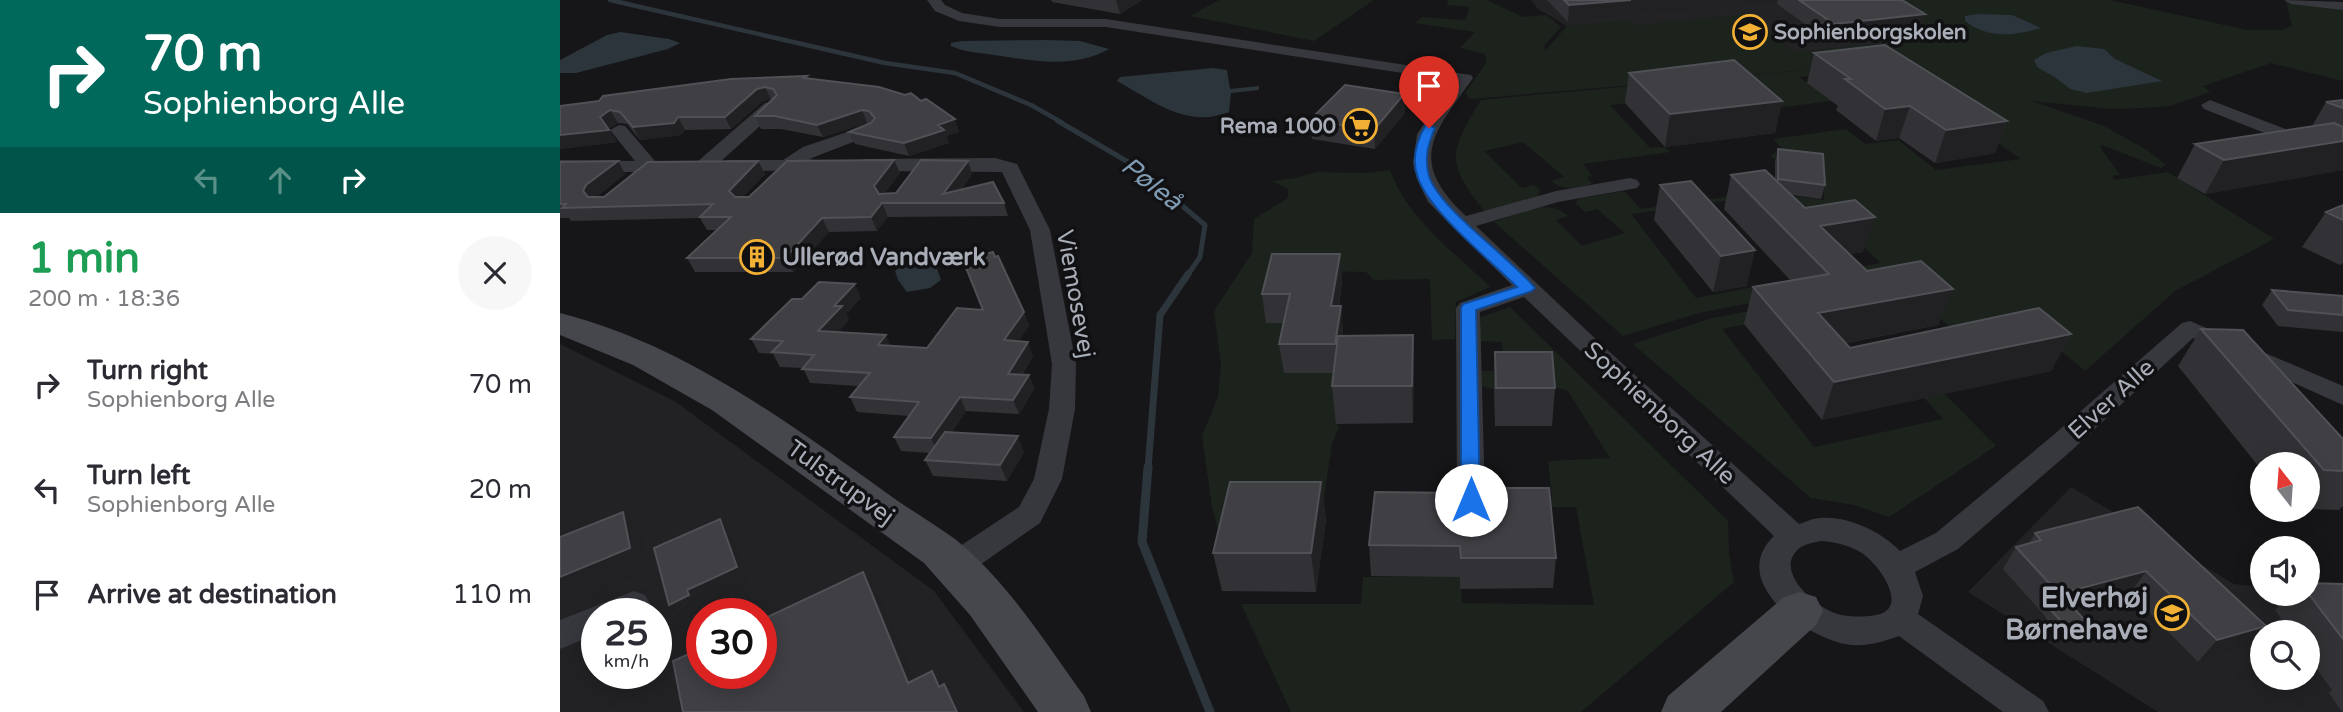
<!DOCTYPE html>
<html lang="en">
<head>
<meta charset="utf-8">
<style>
	:root { --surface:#fff; --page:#f7f7f7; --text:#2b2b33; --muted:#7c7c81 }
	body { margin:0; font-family:"Varela Round",sans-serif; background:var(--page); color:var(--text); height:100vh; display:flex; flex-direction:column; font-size:26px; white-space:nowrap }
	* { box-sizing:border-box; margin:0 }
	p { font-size:23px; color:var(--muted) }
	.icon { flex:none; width:38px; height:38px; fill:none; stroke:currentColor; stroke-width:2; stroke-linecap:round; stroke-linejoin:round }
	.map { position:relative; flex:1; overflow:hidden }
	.details { display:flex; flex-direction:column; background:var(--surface); width:560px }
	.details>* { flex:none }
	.hud { background:#00695c; color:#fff; overflow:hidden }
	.needle { width:46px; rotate:343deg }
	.buttons { position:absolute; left:1690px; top:452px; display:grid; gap:14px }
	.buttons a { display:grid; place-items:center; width:70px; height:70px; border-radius:50%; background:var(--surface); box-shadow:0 4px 18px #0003; font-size:35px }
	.speed { position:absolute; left:21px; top:598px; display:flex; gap:14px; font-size:35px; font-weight:700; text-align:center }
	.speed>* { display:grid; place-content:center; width:91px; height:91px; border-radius:50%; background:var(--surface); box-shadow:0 4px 18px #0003; line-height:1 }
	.speed small { font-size:18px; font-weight:400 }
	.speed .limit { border:10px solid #d22; background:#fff; color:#111 }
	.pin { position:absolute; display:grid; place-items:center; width:60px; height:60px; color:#fff; margin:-72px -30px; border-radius:50% 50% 50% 0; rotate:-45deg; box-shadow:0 0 7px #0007 }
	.pin .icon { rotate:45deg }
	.me { position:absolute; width:77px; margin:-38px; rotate:0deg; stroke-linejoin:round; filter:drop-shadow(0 0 5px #0008) }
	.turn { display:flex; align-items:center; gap:24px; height:147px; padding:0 28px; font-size:32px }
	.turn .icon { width:91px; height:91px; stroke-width:2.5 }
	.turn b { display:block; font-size:49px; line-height:60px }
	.lanes { display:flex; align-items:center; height:66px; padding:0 28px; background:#0003; justify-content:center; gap:35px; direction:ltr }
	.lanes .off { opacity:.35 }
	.round { display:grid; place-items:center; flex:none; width:74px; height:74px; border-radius:37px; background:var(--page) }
	.overview { display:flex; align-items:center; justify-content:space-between; height:119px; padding:0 28px }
	h1 { font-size:42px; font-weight:700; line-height:52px; color:#1e9e55 }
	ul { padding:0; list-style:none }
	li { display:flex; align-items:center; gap:21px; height:105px; padding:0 28px }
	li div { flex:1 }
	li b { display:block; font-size:26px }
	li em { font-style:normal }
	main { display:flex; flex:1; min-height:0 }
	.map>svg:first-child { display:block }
	.built { fill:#222225; fill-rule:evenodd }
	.green { fill:#1c231d }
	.water { fill:#2c353c }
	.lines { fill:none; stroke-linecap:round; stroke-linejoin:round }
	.stream-far3 { stroke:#2c353c; stroke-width:4.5 }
	.stream-far2 { stroke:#2c353c; stroke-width:5 }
	.stream-far1 { stroke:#2c353c; stroke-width:7 }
	.stream { stroke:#2c353c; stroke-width:9 }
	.street { fill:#37383d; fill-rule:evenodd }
	.secondary { fill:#45474d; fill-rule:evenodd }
	.wall { fill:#323236 }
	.shaded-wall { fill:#212124 }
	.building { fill:#3f3f44; stroke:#4f5156; stroke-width:2 }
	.route { fill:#1a73e8; stroke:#114b97; stroke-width:2 }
	.labels { text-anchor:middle; stroke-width:7; stroke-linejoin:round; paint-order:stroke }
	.far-poi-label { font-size:21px; font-weight:bold; fill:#a8adb8; stroke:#111113; text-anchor:start }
	.poi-label { font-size:24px; font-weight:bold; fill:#a8adb8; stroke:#111113; text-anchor:start }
	.street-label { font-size:24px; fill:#a8adb8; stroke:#111113 }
	.water-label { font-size:26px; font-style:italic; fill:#7f9bb3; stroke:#111113 }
	.near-poi-label { font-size:28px; font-weight:bold; fill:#a8adb8; stroke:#111113; text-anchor:end }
</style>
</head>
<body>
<main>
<section class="details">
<div class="hud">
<div class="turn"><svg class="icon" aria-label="right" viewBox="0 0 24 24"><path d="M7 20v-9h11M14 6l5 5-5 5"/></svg><div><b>70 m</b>Sophienborg Alle</div></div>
<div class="lanes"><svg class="icon off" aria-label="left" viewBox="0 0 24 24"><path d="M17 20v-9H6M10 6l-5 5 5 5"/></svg><svg class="icon off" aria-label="ahead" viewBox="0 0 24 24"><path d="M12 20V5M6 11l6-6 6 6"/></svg><svg class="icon" aria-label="right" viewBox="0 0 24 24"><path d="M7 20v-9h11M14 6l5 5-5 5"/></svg></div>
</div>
<div class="overview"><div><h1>1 min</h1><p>200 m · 18:36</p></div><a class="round"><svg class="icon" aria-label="close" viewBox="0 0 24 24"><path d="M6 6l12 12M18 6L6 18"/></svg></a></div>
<ul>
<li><svg class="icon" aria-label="right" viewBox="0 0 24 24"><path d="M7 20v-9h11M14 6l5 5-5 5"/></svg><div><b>Turn right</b><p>Sophienborg Alle</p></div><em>70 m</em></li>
<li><svg class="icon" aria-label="left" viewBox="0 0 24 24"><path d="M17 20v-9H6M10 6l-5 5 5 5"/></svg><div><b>Turn left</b><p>Sophienborg Alle</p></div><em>20 m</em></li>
<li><svg class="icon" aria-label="arrive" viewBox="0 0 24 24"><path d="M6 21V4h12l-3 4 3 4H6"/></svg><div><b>Arrive at destination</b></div><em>110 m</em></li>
</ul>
</section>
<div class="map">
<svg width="1783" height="712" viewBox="0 0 1783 712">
	<rect width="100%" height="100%" fill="#161618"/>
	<!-- built -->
	<path class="built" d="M971,0H1332L1386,38L1237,54L977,62L1007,26L978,9Z
		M0,344L116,402L374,591L464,712H0ZM37,614H96V674H37ZM142,614H201V674H142Z
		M1511,487L1674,584L1703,587V593H1748L1783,712H1598L1408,592ZM1703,632H1748V677H1703Z"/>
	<!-- green -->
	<path class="green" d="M659,0H814L754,41L630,16Z
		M888,0H927L963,17L986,15L1001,27L984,46L986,50L1007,26L1067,20L1079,25L1187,14L1234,52L1379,37L1323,0H1550L1687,30H1722L1732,26L1726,1L1783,7V81L1711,63L1643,86L1650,92L1610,106L1583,108L1552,109L1472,101L1544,126L1587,150L1606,165L1601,168L1542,145L1540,147L1560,175L1552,176L1554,180L1608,172L1714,239L1615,291L1525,371L1458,314L1390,327L1351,292L1282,270L1321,263L1277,222L1205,193L1264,200L1262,163L1211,158L1213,153L1226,152L1213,139L1286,129L1305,144L1338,140L1376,170L1461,159L1342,78L1300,69L1239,77L1271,101L1207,109L1077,102L1050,105L1090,148L1105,147L1110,152L1023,164L1032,176L1027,177L1032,184C1017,187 1004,192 991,181L1004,177L963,142L924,151L962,188L974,185L980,190L978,197L925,212C885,161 889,153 921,100L1269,68L910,99L905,93L927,62L925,54L900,48L915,32L855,23L862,17L905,20L910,7L887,5Z
		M830,170C847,218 894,252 930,287L896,302L895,339L872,340L870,279L814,280L806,272L758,271L733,323L778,373L776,424L779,427L772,444L764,497L757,520L668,566L652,507L642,436L658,397L661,366L654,311L692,253L694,219L728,198V189L712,181L736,178L757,172L806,173Z
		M1064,191L1081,209L1195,193L1199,196L1071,214L1136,298L1210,284L1215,298L1139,313L1063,336L934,222C958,214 987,197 1008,216L996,220L1022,246L1065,233L1037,209L1025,212L1016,203L1018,199Z
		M1228,304L1236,314L1162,329L1254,447L1383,419L1341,372L1353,362L1436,446L1329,517L1294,505L1251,498L1073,344L1152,318Z
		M950,307L1168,521L1169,553L1174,582L1021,712H731L681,604H801L803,577L900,576L902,603L1034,605L1016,507H954L953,497H992L988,461L1050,458L1008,391L991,386L934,389L918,385L916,371H943L942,342L917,341L921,317Z"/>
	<!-- water -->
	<path class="water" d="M1419,14L1452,15L1481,28C1455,36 1428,39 1405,21V16Z
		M60,32L109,39L120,43L108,49L16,73H0V60L47,35Z
		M487,40L520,41L549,49C514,69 473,61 434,55C420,53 404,52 391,46V43L402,41Z
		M1517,46L1544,49L1555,59L1602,81L1527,93L1510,89L1496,78L1477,67L1474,60L1486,53Z
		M653,68L667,70L670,89L699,86V90L671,93L669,112C627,129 593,101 557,81L560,77Z
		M354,261L376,266L381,280L370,288L347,292L338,280L335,271L343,264Z"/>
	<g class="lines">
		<!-- stream-far3 -->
		<path class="stream-far3" d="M50,0L325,63L395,73L471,105L501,122"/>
		<!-- stream-far2 -->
		<path class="stream-far2" d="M498,121L575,166L645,225L640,257L627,276"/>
		<!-- stream-far1 -->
		<path class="stream-far1" d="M588,469L600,315L628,274"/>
		<!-- stream -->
		<path class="stream" d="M588,467L582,542L650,712"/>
		<!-- street -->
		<path class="street" d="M367,0H381L385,5L402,13L440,19H546L911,75L913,78C874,133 846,160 906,216L996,191L1070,178L1077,180L1080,184L1077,188L998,202L916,226L1042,345L1239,524C1246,522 1253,518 1260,518C1287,515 1322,532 1340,551L1376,533L1491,437L1622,323L1630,321L1783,386V405L1633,338L1511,451L1398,549L1355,572L1363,596L1358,614L1483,701L1489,712H1443L1339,636C1322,642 1303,648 1285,644C1244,636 1167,581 1214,536L964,297L920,312L925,500L921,508L911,511L901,508L897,500L896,308L900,303L952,285L868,202L857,179L853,163L857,134L894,81L546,27H440L399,21L375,11ZM1261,541C1276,542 1289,545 1302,553C1321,566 1354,614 1309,616C1296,617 1284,617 1272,612C1251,603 1212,568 1241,547C1246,544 1255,542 1261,541Z
			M1724,0L1783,2V10L1731,4Z
			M1650,100L1783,151V164L1644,109L1641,105Z
			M211,102L217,103L220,107L217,111L151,170H137L135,166L137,162L205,103Z
			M59,125L65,126L95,161L121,163L123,167L121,171L95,172L83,179L76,177L74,172H0V160L75,161L50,130Z
			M308,125L314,126L317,130L314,134L249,159L261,161L263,165L261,169L168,172L159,166L168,160H223L243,147Z
			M435,158L457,164L490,230L516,364L515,409L502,479L480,523L407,574L396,577L385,574L381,565L385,556L459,507L474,479L489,409L492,364L470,230L442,172L304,171L295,165L304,159Z
			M74,591L85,595L90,604L85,613L37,614V634L0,649V620Z"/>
		<!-- secondary -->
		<path class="secondary" d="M0,313C123,344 227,422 328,494C350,510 373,523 395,539C447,581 485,642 524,696L531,712H478L410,615L364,563L152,410L73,365L0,335Z
			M1240,592L1256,597L1263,611L1256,625L1161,712H1101L1108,696L1224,597Z"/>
	</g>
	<!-- wall -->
	<path class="wall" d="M491,0H582L560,14L492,2Z
		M987,0H1342L1365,14L1360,31L1269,41L1217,4L1008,22Z
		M1254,53L1447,121L1435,153L1375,163L1339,138L1316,141L1276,110L1278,106L1247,83Z
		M1069,73L1222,101L1215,133L1105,147L1065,103Z
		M247,76L249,79L399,132L386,136L389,143L349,156L295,144L289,132L311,123H307L263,137L221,129H201L195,116L212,100L211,99L203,101L171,129L125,130L121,135L80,140L67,124L58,123L48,129L57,142L0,149V106Z
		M844,94L845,113L815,149L752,139L750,120Z
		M1783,100V170L1645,194L1617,178L1635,144L1752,126L1766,102Z
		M1218,149L1265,185L1261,199L1232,195L1245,208L1303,252L1290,254L1307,271L1393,289L1378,325L1286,343L1290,348L1511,334L1491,371L1262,420L1184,324L1193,287L1231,281L1164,209L1171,175L1215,179V162Z
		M334,160L340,173L324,194L336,193L412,174L401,190L444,203L448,216L328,217L317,231L269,232L233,272H135L127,258L156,230H147L140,218L11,221L9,218H0V162L58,161L65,174L36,197H44L198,161L205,174L182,197H189Z
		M1100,185L1187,286L1153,292L1094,220Z
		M1783,205V263L1780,265L1742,247L1766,212Z
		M780,254L782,282L779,306H781L783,336L854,373L853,423L776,424L772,386L774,373H724L719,344L724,323H706L702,294Z
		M1712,290L1783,296V332L1718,326L1702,305Z
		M301,298L286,314L289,320L278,332L331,345L367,348L464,312L469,326L458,341L473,356L462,375H469L474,389L459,414L406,411L392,432L464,452L447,481L373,476L365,460L370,453L341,451L334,437L349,416L297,412L290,397L299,386L250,383L243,368L220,367L213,354L199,353L191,339Z
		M1641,329L1783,439V506L1779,510L1745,509H1748V464H1703V472L1618,366Z
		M935,352L995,388L992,426H935L934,389Z
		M761,482L766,520L756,592L662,591L653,553Z
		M815,492L996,558L993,588L900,589V577L811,576L809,545Z
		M1578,507L1686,648L1638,662L1570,593L1514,608L1530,626L1524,634L1504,639L1485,617L1486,616H1485L1443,569L1456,547L1469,543L1475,533Z
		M1783,584V712H1782L1769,693L1772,690L1748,657V632H1730L1715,610L1730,593H1748Z"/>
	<!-- shaded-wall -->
	<path class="shaded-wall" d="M556,0H582L560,14Z
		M1071,0H1218L1217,4L1008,22L1009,5Z
		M1365,14L1360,31L1269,41L1274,24Z
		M205,87L211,99L203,101L171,129L165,117L197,89Z
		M844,94L845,113L815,149L814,130Z
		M1222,101L1215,133L1105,147L1110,114Z
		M1350,106L1339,138L1316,141L1325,109Z
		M50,110L58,123L47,130L40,117Z
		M302,110L307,123L263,137L257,125Z
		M118,117L125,130L121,135L80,140L73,127Z
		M395,119L399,132L386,136L389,143L349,156L344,143L378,125Z
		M1447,121L1435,153L1375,163L1386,130Z
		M49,130L57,142L0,149V135Z
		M1783,141V170L1645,194L1664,160Z
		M334,160L340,173L320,199L314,186Z
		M58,161L65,174L35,198L31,204L23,191L26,185Z
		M198,161L205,174L176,204L169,191Z
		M408,161L412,174L391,203L383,194Z
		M322,203L328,217L317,231L311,217Z
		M1315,217L1303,252L1256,260L1260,226Z
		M262,218L269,232L233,272L225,258Z
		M1195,250L1187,286L1153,292L1161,256Z
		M780,254L782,282L774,335L771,306Z
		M295,284L301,298L286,314L289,320L266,345L258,331L274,306Z
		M1393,289L1378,325L1247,350L1258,313Z
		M781,306L783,335L778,373L775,344Z
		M464,312L469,326L449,355L444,340Z
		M1511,334L1491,371L1262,420L1274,382Z
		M326,335L333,350L318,345Z
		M853,335L854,373L853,423L852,386Z
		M468,342L473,356L453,388L448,374Z
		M469,375L474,389L459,414L453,400Z
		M400,397L406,411L378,453L371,438Z
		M458,436L464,452L447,481L440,465Z
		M761,482L766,520L756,592L751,553Z
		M63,512L81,535L89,570L0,609V577Z
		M160,519L172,535L189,583L140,606L142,611L123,620L109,605L127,590Z
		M1586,571L1570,593L1494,614L1490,609L1485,616L1499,594Z
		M303,572L321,601L367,712L348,683Z
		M1530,626L1524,634L1504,639L1510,631Z
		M1706,626L1686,648L1638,662L1657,640Z
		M384,684L401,712H397Z"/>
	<!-- building -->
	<path class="building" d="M1004,0H1071L1009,5Z
		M1239,0H1342L1365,14L1274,24Z
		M1325,45L1447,121L1386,130L1350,106L1325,109L1285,79H1291L1254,53Z
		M1174,60L1222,101L1110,114L1069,73Z
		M247,76L244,78L319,87L345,95L351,93L361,101L366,99L395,119L378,125L384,130L344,143L289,132L311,123L315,118L309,111L302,110L257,125L215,116H195L217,95L213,89L205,87L197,89L165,117H118L114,123L73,127L60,112L50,110L40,117L49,130L0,135V106L39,101L43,96L171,79Z
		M785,85L844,94L814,130L750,120Z
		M1783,100V108L1766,102Z
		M1774,123L1783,127V141L1664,160L1635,144Z
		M1218,149L1263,154L1265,185L1218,179Z
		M334,160L314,186L319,194L336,193L361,160L408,161L383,194L433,182L444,203H322L311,217L262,218L225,258H127L171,217H140L153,204L2,208L6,204H0V162L58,161L26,185L23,191L28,197H44L88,162L198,161L169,191L175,197H189L227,161Z
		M1205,170L1245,208L1295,200L1315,217L1260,226L1307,271L1361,261L1393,289L1258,313L1290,348L1479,308L1511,334L1274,382L1193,287L1269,274L1171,175Z
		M1131,181L1195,250L1161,256L1100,185Z
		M1783,205V220L1766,212Z
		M433,252L435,257L438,256L464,312L444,340L468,342L448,374L469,375L453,400L400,397L371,438L334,437L359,402L290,397L310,373L242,369L254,355L212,352L223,341L191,339L232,299H242L259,282L295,284L274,306H282L258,331L326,335L318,345L367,348L397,308L423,310L405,265L408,264L406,260Z
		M712,254H780L771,306H781L775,344H719L730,294H702Z
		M1712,290L1783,296V315L1728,310Z
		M1641,329L1683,330L1783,439V471L1764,470Z
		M853,335L852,386H772L778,336Z
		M935,352H992L995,388H936Z
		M385,432L458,436L440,465L365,460Z
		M670,482H761L751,553H653Z
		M900,488H989L996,558H901L900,546L809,545L815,492L900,493Z
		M1578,507L1706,626L1657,640L1586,571L1499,594L1456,547L1481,540L1475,533Z
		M63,512L70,548L0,577V537Z
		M160,519L177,567L127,590L129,595L109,605L94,548Z
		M1748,555L1757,560L1748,573Z
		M303,572L348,683L372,671L379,687L384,684L397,712H123L113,661L142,648V674H201V620Z
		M1748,583L1783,584V639L1748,593Z
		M1510,604L1530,626L1510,631L1490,609Z"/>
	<!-- route -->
	<path class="route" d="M869,125L875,128C868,144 864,158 869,176C880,210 950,257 975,288L972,291L916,310L920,500L917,505H904L901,500V308L903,304L957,287C930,260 870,212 858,178C851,160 856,142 865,126Z"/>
	<!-- icons -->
	<defs>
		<g id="school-ring" transform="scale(1.75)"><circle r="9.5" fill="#111113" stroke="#f2b134" stroke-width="1.5"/><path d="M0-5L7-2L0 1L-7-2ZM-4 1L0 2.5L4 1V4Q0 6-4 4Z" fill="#f2b134"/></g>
		<g id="supermarket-ring" transform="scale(1.75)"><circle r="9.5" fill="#111113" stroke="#f2b134" stroke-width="1.5"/><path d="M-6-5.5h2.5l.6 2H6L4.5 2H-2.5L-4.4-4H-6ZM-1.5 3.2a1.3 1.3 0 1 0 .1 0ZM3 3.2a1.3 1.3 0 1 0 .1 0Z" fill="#f2b134"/></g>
		<g id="building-ring" transform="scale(1.75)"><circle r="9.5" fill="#111113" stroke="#f2b134" stroke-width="1.5"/><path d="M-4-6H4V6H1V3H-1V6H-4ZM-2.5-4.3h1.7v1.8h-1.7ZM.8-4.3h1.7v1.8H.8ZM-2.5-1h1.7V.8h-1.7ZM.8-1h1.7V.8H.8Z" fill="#f2b134"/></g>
	</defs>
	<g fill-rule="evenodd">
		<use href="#school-ring" x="1190" y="32"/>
		<use href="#supermarket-ring" x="800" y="126"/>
		<use href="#building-ring" x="197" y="257"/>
		<use href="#school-ring" x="1612" y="613"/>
	</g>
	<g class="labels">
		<!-- far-poi labels -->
		<g class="far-poi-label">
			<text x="1214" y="39">Sophienborgskolen</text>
			<text x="776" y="133" text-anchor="end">Rema 1000</text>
		</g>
		<!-- poi labels -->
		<g class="poi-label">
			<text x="222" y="265">Ullerød Vandværk</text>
		</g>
		<!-- street labels -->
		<g class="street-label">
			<text transform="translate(516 294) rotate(80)" y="8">Viemosevej</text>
			<text transform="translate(1551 399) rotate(-42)" y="8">Elver Alle</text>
			<text transform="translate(1100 413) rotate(43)" y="8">Sophienborg Alle</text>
			<text transform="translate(281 482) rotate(36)" y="8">Tulstrupvej</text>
		</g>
		<!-- water labels -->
		<g class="water-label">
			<text transform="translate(592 183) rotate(38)" y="9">Pøleå</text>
		</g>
		<!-- near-poi labels -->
		<g class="near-poi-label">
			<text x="1588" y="607">Elverhøj<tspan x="1588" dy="32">Børnehave</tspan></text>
		</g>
	</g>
</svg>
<div class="buttons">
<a><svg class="needle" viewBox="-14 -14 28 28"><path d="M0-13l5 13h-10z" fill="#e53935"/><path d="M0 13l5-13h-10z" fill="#7c7c81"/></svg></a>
<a><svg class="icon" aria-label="sound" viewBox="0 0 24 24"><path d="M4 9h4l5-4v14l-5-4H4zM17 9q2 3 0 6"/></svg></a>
<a><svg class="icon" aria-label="search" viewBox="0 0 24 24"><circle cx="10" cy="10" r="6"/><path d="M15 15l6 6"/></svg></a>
</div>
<div class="speed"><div>25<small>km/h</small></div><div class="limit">30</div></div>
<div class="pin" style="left:869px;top:128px;background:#d93025"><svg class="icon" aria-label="arrive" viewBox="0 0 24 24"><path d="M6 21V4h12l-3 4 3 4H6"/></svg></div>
<svg class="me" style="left:911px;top:500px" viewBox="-20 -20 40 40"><circle r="19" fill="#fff"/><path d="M0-13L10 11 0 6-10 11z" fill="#1a73e8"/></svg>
</div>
</main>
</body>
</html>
